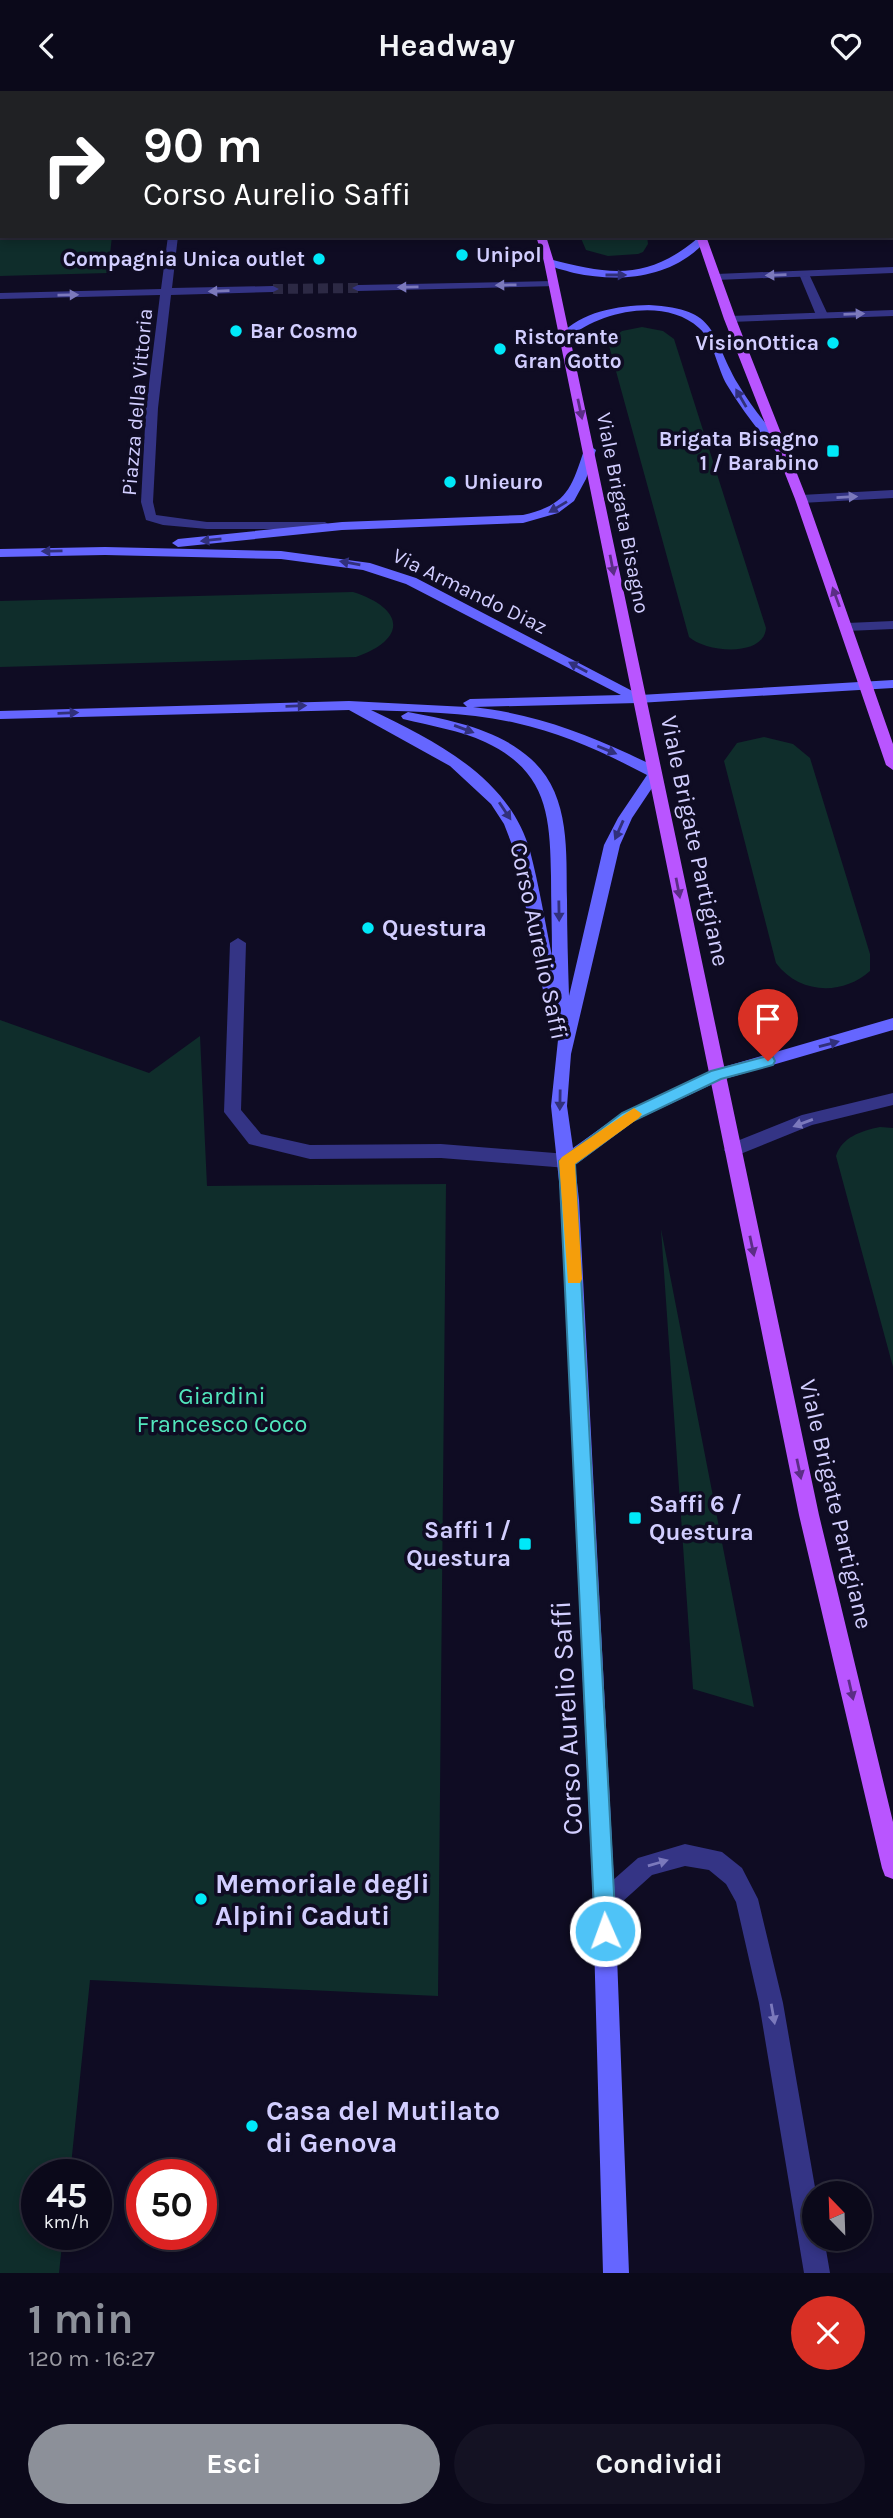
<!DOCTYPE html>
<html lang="it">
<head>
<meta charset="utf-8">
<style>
	:root { --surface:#0b091a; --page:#141223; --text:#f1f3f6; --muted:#9a9aa2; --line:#2b2a39; --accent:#8c9099 }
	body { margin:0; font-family:Karla,sans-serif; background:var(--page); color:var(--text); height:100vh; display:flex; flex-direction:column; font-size:26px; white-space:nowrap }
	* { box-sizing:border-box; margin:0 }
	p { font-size:23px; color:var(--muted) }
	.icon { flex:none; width:38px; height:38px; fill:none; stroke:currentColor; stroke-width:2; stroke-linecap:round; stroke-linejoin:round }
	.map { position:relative; height:2182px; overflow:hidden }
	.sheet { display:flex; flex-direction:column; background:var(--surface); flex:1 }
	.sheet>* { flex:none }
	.banner { position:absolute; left:0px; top:0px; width:894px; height:147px; box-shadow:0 4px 10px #0003,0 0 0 2px var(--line); background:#202124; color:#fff; overflow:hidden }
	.needle { width:46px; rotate:337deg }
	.tools { position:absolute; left:802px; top:2090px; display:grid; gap:14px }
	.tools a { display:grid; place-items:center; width:70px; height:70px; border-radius:50%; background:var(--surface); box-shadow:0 4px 10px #0003,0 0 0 2px var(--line); font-size:35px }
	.speed { position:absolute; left:21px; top:2068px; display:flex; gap:14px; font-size:35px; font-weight:700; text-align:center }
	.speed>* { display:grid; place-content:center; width:91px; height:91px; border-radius:50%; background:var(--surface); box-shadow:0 4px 10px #0003,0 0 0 2px var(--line); line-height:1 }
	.speed small { font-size:18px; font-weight:400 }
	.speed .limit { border:10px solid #d22; background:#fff; color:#111 }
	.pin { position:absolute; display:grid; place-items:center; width:60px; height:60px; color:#fff; margin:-72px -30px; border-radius:50% 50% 50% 0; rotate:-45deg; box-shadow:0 0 7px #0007 }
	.pin .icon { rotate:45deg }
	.me { position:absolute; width:77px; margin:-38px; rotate:358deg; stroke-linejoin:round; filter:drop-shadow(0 0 5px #0008) }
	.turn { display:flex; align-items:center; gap:24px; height:147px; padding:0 28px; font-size:32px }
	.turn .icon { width:91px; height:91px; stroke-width:2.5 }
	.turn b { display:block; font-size:49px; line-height:60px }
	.round { display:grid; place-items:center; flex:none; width:74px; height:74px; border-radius:37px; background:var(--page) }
	.summary { display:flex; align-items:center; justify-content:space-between; height:119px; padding:0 28px }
	h1 { font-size:42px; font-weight:700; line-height:52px; color:var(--accent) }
	.cta { display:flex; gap:14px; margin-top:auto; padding:14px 28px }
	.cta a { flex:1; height:80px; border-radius:42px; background:var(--accent); color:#fff; font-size:28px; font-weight:700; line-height:80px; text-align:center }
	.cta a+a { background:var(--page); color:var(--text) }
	header { display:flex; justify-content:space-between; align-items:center; height:91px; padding:0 28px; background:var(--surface); font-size:32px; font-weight:700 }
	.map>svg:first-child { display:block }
	.green { fill:#0f2d2b }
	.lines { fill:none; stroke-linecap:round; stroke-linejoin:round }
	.street-tunnel { stroke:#2c2944; stroke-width:10; stroke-dasharray:10 5; stroke-linecap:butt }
	.lane { fill:#343485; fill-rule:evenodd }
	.street { fill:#343485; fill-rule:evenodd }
	.secondary { fill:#6566ff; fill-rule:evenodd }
	.primary { fill:#b955ff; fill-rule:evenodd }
	.oneway { fill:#31307b }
	.oneway2 { fill:#7b79bc }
	.oneway3 { fill:#5b2d86 }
	.route { fill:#4fc3f7; stroke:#337fa1; stroke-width:2 }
	.slow { fill:#f59e0b }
	.poi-dot { fill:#00e9f9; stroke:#0f0c23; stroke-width:2.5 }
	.labels { text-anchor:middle; stroke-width:7; stroke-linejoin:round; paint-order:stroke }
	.far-poi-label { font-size:21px; font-weight:bold; fill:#d2ceff; stroke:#0f0c23; text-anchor:start }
	.far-street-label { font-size:21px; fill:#d2ceff; stroke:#0f0c23 }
	.street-label { font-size:24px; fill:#d2ceff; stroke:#0f0c23 }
	.poi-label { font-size:24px; font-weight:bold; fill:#d2ceff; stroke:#0f0c23; text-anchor:start }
	.park-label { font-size:24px; fill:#52e7bd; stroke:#0f0c23 }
	.near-street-label { font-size:28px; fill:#d2ceff; stroke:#0f0c23 }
	.near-poi-label { font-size:28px; font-weight:bold; fill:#d2ceff; stroke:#0f0c23; text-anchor:start }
</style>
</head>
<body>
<header><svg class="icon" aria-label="back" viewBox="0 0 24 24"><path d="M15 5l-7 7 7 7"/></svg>Headway<svg class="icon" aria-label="heart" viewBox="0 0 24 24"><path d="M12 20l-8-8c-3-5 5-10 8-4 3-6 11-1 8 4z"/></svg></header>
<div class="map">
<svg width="893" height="2182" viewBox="0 0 893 2182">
	<rect width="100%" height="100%" fill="#0f0c23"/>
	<!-- green -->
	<path class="green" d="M0,0H128L2,2V145H112L108,182L0,185Z
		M580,145H647L648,153L643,161L638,163L608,165L586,159Z
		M642,236L663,240L674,248L766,537C764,567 705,561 689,546L608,251L622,240Z
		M353,501C403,517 409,547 356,566L0,576V510Z
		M764,646L793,653L810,667L870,863V880C842,905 799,903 776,872L724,670L737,652Z
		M0,929L149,982L200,945L207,1095L446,1093L438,1905L90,1889L70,2084H37V2144H63L59,2182H0Z
		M880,1036L893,1037V1276L836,1065C842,1046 861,1040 880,1036Z
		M661,1138L754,1616L693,1598Z"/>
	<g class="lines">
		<!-- street-tunnel -->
		<path class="street-tunnel" d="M273,198L358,197"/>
		<!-- lane -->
		<path class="lane" d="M846,0H856L857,2H847Z
			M892,76H893V83H892Z
			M804,180L809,183L828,224L826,226L816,224L799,183Z
			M893,530V538L847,540L840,536L847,532Z
			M238,847L246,852L241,1019L261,1043L310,1054L441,1053L567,1063L573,1065L576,1070L573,1075L567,1077L441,1067L310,1068L249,1053L224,1021L230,852Z"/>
		<!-- street -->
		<path class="street" d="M182,0H192V2H182Z
			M736,0H793L734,2Z
			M168,145H178L172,197L273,195L279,198L273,201L171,204L158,317L153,411L156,424L207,431H325L331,435L330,438H207L163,434L146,429L141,411L146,317L160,204L0,208V202L161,198Z
			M893,176V182L716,189L711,186L716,183Z
			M553,190L557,191V195L358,200L352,197L358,194Z
			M893,219V225L730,231L724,228L730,225Z
			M893,399V407L801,412L795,408L801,404Z
			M893,1002V1014L812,1034L733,1066L727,1064L724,1059L727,1054L802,1024Z
			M685,1753L722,1761L742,1777L758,1808L783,1912L816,2102L814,2147H824L830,2182H804L759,1912L736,1811L726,1793L709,1779L685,1775L652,1784L612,1820L604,1823L596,1820L593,1812L596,1804L638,1767Z"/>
		<!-- secondary -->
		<path class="secondary" d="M698,147L707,149C673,187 622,192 574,182C564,179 552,177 544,171L549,168C610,184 647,190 698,147Z
			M649,214C720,218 709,243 738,293C752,317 770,338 787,358V364H779C760,342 742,319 727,294C717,277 714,250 699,237C665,206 600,220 569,247L559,245C582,220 617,215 649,214Z
			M590,355L596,359L586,388L574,410L558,422L523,432L342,439L178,456L172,452L178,448L342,431L523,424C566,414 571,399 584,359Z
			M105,456L281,460L370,472L416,487L640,604L893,589V597L638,612L473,616C528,622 580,640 629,663C640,669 655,673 662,682L632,727L620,754L571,963L567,1015L573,1057L622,1022L710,980L893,927V939L721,989L634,1030L575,1074L579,1109L615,1812L629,2182H603L593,1812L561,1109L551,1015L558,949L553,944L552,910L544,904L514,759L504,733L491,713L450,675L349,619L0,628V620L349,610L467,616L463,612L470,608L621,604L406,493L363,479L281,468L105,464L0,466V458ZM371,619C419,621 468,621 516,632C562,642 605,662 647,684L618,727L604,754L569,905C568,873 567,841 567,809C566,760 571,704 531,668C498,638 450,629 408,621L401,625L403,628C431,635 459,639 485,651C547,680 550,724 551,785C551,812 552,838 552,865C545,831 539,794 530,760C509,686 435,650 371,619Z"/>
		<!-- primary -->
		<path class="primary" d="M497,0H507V2H497Z
			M644,0H654L655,2H645Z
			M536,145H546L554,171L819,1424L893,1731V1788L885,1785L882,1777L799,1424L544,171Z
			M696,145H706L736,228L807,408L893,653V679L886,674L795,408L724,228Z"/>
	</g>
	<!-- one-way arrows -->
	<defs><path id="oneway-solid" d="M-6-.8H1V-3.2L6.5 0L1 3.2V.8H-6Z" transform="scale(1.75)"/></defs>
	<g class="oneway">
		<use href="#oneway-solid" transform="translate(616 184)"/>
		<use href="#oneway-solid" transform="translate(741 307) rotate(-120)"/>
		<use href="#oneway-solid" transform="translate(558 416) rotate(149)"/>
		<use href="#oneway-solid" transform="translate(211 449) rotate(174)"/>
		<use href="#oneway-solid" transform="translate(52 460) rotate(179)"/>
		<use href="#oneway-solid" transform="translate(350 472) rotate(-170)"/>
		<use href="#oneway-solid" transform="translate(578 576) rotate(-152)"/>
		<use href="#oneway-solid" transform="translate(296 615) rotate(-2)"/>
		<use href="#oneway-solid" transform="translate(68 622) rotate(-2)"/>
		<use href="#oneway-solid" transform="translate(464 638) rotate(20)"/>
		<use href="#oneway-solid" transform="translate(607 659) rotate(22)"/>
		<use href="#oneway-solid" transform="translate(505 720) rotate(56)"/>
		<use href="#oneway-solid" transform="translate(619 739) rotate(114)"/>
		<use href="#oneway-solid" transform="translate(559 820) rotate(89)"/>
		<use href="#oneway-solid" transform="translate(829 953) rotate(-15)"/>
		<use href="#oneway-solid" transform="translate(560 1009) rotate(91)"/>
	</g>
	<g class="oneway2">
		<use href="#oneway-solid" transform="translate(776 184) rotate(178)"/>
		<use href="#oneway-solid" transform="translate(506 194) rotate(179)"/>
		<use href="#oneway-solid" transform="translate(408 196) rotate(179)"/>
		<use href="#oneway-solid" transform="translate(219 200) rotate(178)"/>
		<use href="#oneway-solid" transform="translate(68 204) rotate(-1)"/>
		<use href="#oneway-solid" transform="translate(854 223) rotate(-2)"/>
		<use href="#oneway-solid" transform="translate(847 406) rotate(-3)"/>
		<use href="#oneway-solid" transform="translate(803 1032) rotate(160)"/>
		<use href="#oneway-solid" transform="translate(658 1772) rotate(-16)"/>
		<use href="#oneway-solid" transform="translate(773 1923) rotate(80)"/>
	</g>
	<g class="oneway3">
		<use href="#oneway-solid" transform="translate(580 318) rotate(78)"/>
		<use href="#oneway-solid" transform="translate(612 474) rotate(79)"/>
		<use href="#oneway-solid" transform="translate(836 506) rotate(-110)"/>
		<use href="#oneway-solid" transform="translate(678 797) rotate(79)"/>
		<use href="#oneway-solid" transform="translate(752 1155) rotate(78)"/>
		<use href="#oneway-solid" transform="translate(799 1378) rotate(78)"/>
		<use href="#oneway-solid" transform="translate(851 1599) rotate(77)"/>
	</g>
	<!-- route -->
	<path class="route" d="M768,965L773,966L775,970L773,974L721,988L633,1030L575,1073L616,1840L613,1847L605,1850L598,1847L595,1840L559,1070L622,1022L711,980Z"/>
	<!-- slow -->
	<path class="slow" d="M634,1017L642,1023L639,1027L575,1073L582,1188L580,1192H568L559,1070L562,1066Z"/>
	<!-- markers -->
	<g class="poi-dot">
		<circle cx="462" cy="164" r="7"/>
		<circle cx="319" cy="168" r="7"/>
		<circle cx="236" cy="240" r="7"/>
		<circle cx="833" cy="252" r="7"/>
		<circle cx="500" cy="258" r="7"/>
		<rect x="826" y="353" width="14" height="14" rx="3.5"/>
		<circle cx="450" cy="391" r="7"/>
		<circle cx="368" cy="837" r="7"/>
		<rect x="628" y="1420" width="14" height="14" rx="3.5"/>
		<rect x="518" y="1446" width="14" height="14" rx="3.5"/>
		<circle cx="201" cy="1808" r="7"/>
		<circle cx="252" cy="2035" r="7"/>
	</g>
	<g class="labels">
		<!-- far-poi labels -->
		<g class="far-poi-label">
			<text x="476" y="171">Unipol</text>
			<text x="305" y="175" text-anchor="end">Compagnia Unica outlet</text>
			<text x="250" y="247">Bar Cosmo</text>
			<text x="514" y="253">Ristorante<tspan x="514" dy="24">Gran Gotto</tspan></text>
			<text x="819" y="259" text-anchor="end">VisionOttica</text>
			<text x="819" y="355" text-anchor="end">Brigata Bisagno<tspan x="819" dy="24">1 / Barabino</tspan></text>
			<text x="464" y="398">Unieuro</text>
		</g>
		<!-- far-street labels -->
		<g class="far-street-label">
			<text transform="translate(137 311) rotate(-85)" y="7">Piazza della Vittoria</text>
			<text transform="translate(623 422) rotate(79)" y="7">Viale Brigata Bisagno</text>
			<text transform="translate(470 500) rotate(26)" y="7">Via Armando Diaz</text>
		</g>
		<!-- street labels -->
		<g class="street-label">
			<text transform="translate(695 750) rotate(78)" y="8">Viale Brigate Partigiane</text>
			<text transform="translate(539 850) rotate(78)" y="8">Corso Aurelio Saffi</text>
			<text transform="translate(836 1413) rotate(77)" y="8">Viale Brigate Partigiane</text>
		</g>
		<!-- poi labels -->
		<g class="poi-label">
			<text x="382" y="845">Questura</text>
			<text x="649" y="1421">Saffi 6 /<tspan x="649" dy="28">Questura</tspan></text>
			<text x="511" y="1447" text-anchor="end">Saffi 1 /<tspan x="511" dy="28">Questura</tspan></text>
		</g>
		<!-- park labels -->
		<g class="park-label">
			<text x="222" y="1313">Giardini<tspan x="222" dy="28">Francesco Coco</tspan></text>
		</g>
		<!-- near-street labels -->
		<g class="near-street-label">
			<text transform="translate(566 1627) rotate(-93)" y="10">Corso Aurelio Saffi</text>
		</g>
		<!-- near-poi labels -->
		<g class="near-poi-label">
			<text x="215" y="1802">Memoriale degli<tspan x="215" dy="32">Alpini Caduti</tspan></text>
			<text x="266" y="2029">Casa del Mutilato<tspan x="266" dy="32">di Genova</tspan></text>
		</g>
	</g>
</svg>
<div class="tools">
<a><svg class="needle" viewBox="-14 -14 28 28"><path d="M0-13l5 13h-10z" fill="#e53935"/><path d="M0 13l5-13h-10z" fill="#9a9aa2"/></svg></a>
</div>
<div class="speed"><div>45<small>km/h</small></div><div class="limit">50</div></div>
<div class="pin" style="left:768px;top:970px;background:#d93025"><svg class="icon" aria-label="arrive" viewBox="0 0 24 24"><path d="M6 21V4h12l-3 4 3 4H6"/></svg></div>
<svg class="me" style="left:605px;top:1840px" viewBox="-20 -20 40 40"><circle r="17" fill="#4fc3f7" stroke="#fff" stroke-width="3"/><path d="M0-11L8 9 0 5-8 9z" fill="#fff"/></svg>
<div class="banner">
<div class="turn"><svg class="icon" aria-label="right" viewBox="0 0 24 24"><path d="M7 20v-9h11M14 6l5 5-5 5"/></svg><div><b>90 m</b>Corso Aurelio Saffi</div></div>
</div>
</div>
<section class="sheet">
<div class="summary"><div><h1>1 min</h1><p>120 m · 16:27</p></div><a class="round" style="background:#d93025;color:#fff"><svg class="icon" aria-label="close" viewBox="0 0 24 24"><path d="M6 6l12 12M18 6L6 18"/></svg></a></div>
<div class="cta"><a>Esci</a><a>Condividi</a></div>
</section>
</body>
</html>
